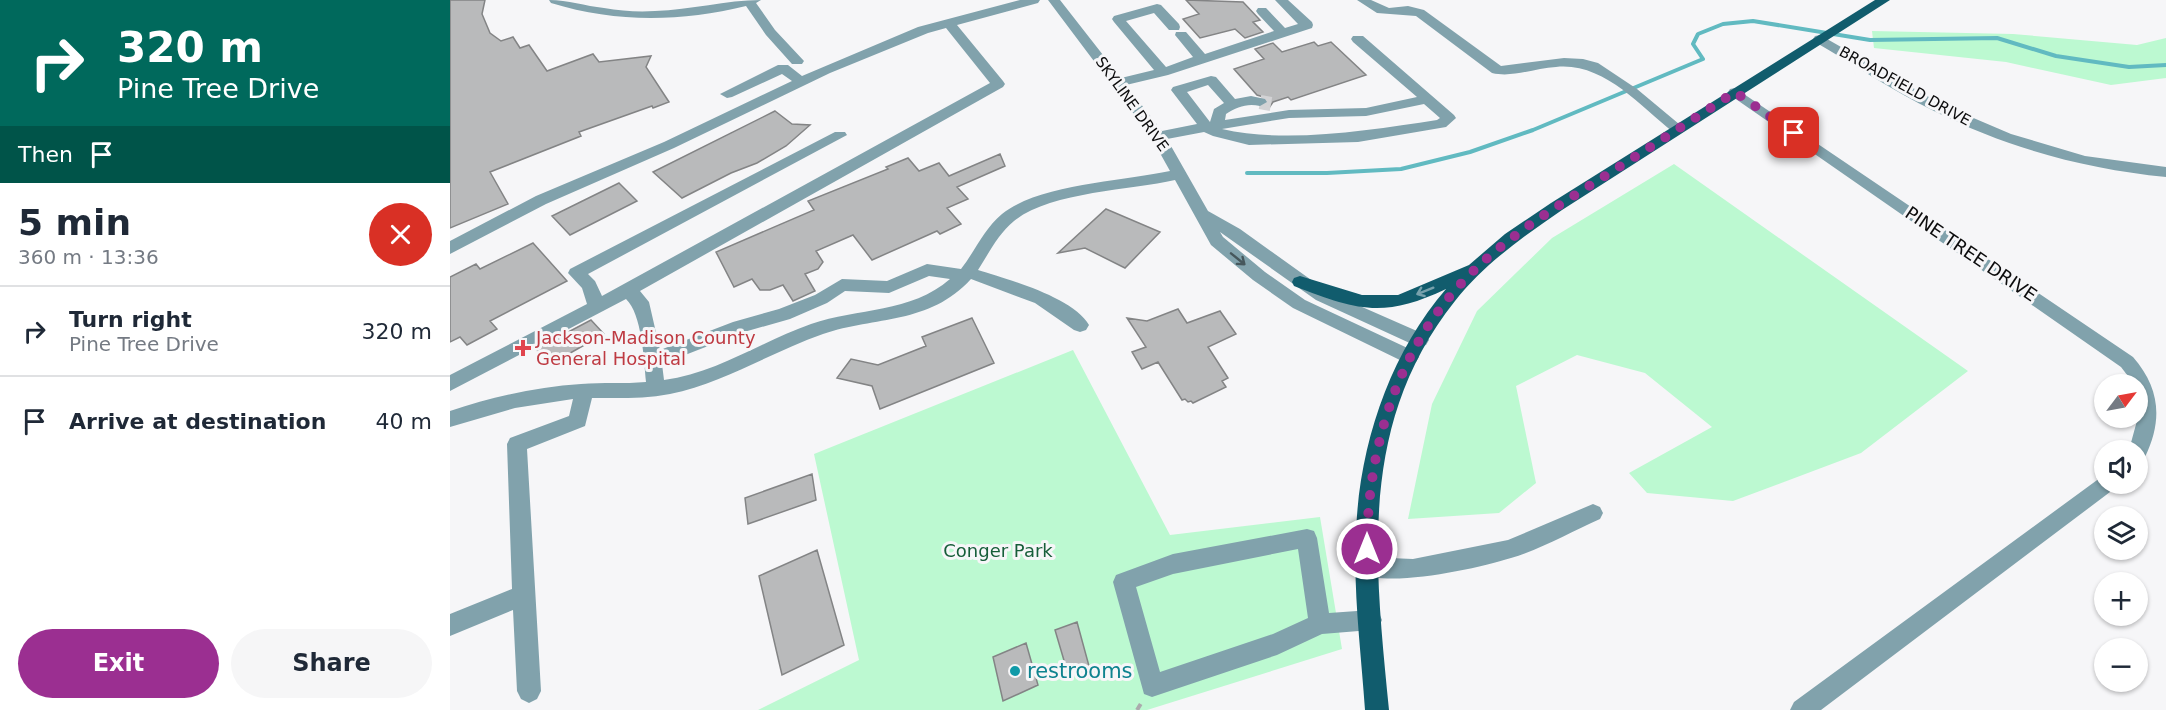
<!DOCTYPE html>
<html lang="en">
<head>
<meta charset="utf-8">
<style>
	:root { --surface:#fff; --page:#f6f6f7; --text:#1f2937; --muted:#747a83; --line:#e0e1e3; --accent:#9b2f91 }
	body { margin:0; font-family:"DejaVu Sans",sans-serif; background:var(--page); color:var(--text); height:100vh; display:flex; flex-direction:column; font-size:22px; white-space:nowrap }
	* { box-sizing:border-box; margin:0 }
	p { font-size:20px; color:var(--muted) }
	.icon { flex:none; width:33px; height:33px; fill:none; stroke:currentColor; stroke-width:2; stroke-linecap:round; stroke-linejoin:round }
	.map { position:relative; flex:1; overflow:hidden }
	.side { display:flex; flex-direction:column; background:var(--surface); width:450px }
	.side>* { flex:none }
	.banner { background:#00695c; color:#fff; overflow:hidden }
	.needle { width:39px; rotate:58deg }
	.buttons { position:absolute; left:1644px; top:374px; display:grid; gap:12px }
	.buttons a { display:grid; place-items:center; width:54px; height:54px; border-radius:50%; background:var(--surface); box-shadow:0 2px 4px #0004; font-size:30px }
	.pin { position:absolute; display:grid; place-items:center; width:51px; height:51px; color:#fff; margin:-26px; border-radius:12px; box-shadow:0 3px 9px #0006 }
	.me { position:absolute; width:66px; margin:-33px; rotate:0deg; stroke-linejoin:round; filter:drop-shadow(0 0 4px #0008) }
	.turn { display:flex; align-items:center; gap:21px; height:126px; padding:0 18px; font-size:27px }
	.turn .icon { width:78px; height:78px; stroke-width:2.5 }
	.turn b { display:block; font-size:42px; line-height:51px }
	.then { display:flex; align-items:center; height:57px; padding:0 18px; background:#0003; gap:12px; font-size:22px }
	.round { display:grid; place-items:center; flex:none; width:63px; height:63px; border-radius:32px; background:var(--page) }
	.overview { display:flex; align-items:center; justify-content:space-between; height:102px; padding:0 18px }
	h1 { font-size:36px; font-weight:700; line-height:45px }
	.cta { display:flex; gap:12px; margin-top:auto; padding:12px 18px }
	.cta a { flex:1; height:69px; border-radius:36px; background:var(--accent); color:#fff; font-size:24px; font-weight:700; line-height:69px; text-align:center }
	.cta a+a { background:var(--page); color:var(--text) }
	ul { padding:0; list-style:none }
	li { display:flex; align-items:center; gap:18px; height:90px; padding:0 18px; border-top:2px solid var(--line) }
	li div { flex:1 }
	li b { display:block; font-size:22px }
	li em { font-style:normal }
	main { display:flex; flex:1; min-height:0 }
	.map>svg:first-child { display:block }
	.green { fill:#bcf9d1 }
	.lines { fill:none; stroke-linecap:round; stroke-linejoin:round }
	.stream { stroke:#61bac1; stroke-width:4 }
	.building { fill:#b9babb; stroke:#838485; stroke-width:1.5 }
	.minor-tunnel { stroke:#d3d3d5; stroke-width:14; stroke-dasharray:14 7; stroke-linecap:butt }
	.path { stroke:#ababad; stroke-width:4; stroke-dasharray:7 4; stroke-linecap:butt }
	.minor { fill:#81a2ac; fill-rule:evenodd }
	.major { fill:#115c6d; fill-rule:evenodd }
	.oneway { stroke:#46575c }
	.oneway2 { stroke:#78a1ac }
	.route { stroke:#9b2f91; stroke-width:10; stroke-dasharray:0 18 }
	.health-dot { fill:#e0444e; stroke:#f6f6f8; stroke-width:2 }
	.culture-dot { fill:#0f9aa8; stroke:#f6f6f8; stroke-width:2 }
	.labels { text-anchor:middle; stroke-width:6; stroke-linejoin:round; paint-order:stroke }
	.far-street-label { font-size:15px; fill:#0c0c0d; stroke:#f6f6f8 }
	.street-label { font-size:18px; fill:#0c0c0d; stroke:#f6f6f8 }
	.health-label { font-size:18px; fill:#be3a42; stroke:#f6f6f8; text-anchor:start }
	.park-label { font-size:18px; fill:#165e39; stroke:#f6f6f8 }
	.near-culture-label { font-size:21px; fill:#0d838f; stroke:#f6f6f8; text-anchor:start }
</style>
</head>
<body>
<main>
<section class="side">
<div class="banner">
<div class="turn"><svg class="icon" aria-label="right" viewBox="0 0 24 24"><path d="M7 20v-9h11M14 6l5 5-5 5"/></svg><div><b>320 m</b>Pine Tree Drive</div></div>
<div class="then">Then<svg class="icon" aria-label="arrive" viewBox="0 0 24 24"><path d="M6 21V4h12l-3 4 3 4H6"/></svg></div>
</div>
<div class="overview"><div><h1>5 min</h1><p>360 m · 13:36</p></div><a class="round" style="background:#d93025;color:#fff"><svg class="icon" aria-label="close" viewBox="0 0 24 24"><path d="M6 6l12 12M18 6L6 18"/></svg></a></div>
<ul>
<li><svg class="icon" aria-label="right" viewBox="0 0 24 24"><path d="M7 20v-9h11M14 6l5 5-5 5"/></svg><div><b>Turn right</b><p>Pine Tree Drive</p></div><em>320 m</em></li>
<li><svg class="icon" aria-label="arrive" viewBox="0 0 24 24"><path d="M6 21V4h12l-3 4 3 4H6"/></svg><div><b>Arrive at destination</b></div><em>40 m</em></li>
</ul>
<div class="cta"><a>Exit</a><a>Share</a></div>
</section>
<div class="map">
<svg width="1716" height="710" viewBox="0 0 1716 710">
	<rect width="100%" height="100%" fill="#f6f6f8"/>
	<!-- green -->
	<path class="green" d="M1422,31L1563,34L1687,45L1716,38V78L1661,85L1556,62L1424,48Z
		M1224,164L1518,371L1411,453L1283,501L1197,493L1179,473L1262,427L1195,373L1127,355L1066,386L1086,483L1049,513L958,519L982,404L1027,311L1102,238Z
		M623,350L720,535L870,517L892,649L697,710H308L409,660L364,454Z"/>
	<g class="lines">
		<!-- stream -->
		<path class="stream" d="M797,173H877L951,169L1020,152L1083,130L1253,59L1243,44L1248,34L1273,24L1303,21L1420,40L1547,38L1606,56L1679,67L1716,65"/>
	</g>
	<!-- building -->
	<path class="building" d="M0,0H35L32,14L40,33L51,41L63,37L70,48L79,45L97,71L143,54L149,62L201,56L196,67L219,102L203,108L202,106L129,132L131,136L40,172L58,204L0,228Z
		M736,0L793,2L810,20L803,22L813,32L795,38L785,29L750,38L733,19L749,14Z
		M864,42L868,46L881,42L916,75L841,100L838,97L823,102L819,108L816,105L819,103L817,98L807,95L784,69L814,59L805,49L823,43L832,52Z
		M325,111L342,124L360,125L336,146L307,163L281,173L232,198L203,172Z
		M550,154L555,166L507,187L518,199L497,208L511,224L490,234L487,231L422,260L403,235L366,251L373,262L368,269L355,274L365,291L343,301L333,285L320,290H310L302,279L284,287L266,252L364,210L358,201L438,169L436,167L458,158L469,171L489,163L499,176Z
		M169,183L187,201L120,235L102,216Z
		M656,209L710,232L675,268L635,248L608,253Z
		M83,243L117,281L40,321L47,329L17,345L10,337L0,342V277L26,264L30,269Z
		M728,309L737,323L770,311L786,334L758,347L778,378L772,381L776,387L743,403L741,401L738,402L735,399L732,400L708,362L692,369L682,352L696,347L677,318L697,321Z
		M522,318L544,363L430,409L422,386L387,378L401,359L428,365L476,346L472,337Z
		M141,320L154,334L99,365L86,349Z
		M362,474L366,500L298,524L295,498Z
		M367,550L394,645L332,675L309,576Z
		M627,622L639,666L618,674L605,630Z
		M576,643L588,685L553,701L543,657Z"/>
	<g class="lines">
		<!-- minor-tunnel -->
		<path class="minor-tunnel" d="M810,102L821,104"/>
		<!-- path -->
		<path class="path" d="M687,710L692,702"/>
		<!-- minor -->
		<path class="minor" d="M99,0C118,0 135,6 154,8C171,11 188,12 205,11C241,10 276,0 311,0L306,3L325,30L354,61L352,64H342L316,35L296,6C230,22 166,23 101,3Z
			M570,0H590L588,3L507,25L553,81L555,84L553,87L190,291L199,302L210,350L283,322L329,309L365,295L392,279L437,281L477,264L511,269C525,251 534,229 552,214C589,184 674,181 720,171L701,137L598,0H610L671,78L704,70L664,22L662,19L664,16L707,4L711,5L729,24L730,27L729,30H719L704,13L676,21L716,67L743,57L725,35L726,32H736L755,54L824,31L808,14L806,11L808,8H816L835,28L848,24L825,0H838L862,22L863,25L862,28L718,75L676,85L712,131L747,124L721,90L723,87L761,76L766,77L785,99L801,96L815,99L817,102L810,106C797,103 787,107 776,114L775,120L839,110L916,108L967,97L903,42L901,39L903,36H913L1004,115L1006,118L996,127L908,142L799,145L763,136L754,132L717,139L758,211L790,229L878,292L976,335L979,340L976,345L970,347L964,345L866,300L770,232L773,237L815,272L855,300L966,352L969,357L966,362L960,364L954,362L843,308L803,280L761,245L725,180C681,190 599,192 564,221C548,234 539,253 528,270C557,279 623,297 639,325L636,330L630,332L624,330L585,303L521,279C479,325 426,316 373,334C321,352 274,383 220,394C194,399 168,398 142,398L135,426L77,449L91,691L87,699L79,703L71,699L67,691L63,610L0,636V614L62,589L57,444L60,438L119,416L123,399L65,408L0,427V411C42,397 86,387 131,384C153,382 174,384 196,382C194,360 192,314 176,299L0,391V375L137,304L132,288L118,273L120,269L385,132H395L397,135L138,274L145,281L152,296L540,83L496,28L478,33L380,73L224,148L96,204L0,254V241L86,196L214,142L342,81L332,74L282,97L277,98L270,94L328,65H338L352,76L468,27ZM758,85L774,103L764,109L760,122L737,92ZM974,104L990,118L987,120C921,130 837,144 772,129L839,118L916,116ZM479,276L500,279C461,313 408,308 361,324C312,341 267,373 214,380L212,364L294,332L340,319L377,303L395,291L439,293Z
			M907,0H921L939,8L958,6L974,10L1051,66L1114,58L1133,59L1148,63L1187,89L1235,129L1228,133L1223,132C1189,105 1153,62 1106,67C1085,68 1063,78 1042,73L966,16L927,13Z
			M1370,35L1493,105L1561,134L1635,156L1716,167V177C1635,169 1557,148 1484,111C1443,91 1405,65 1365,42L1363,39L1365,36Z
			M1285,88L1683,357C1710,388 1713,420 1695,457L1688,459V450H1679L1688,417V384H1684L1671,367L1280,95L1278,92L1280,89Z
			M1654,475V483H1667L1664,489L1371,710H1340L1344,702Z
			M1143,504L1150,507L1153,513L1150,519C1121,532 1091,549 1061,558C1025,569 944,587 909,574L906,567L909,560L917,557L963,559L1058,540Z
			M857,529L864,531L867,538L879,613L921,610L929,613L932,620L929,627L921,630L872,634L827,655L702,697L694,694L663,582L666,575L723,554ZM848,549L858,618L823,634L710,672L686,587L723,574Z"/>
		<!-- major -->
		<path class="major" d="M1425,0H1440L1112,210C1074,236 1034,264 1005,301C907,424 925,565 939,710H915C911,651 903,592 906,533C909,446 939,355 996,289C933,319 906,310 844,286L842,282L844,278L850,276L912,295H948L1019,265L1055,234L1101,203Z"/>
	</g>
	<!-- one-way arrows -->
	<defs><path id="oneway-shaft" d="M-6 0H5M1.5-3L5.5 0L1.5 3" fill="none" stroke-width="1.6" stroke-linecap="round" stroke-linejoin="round" transform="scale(1.5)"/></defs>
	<use class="oneway" href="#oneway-shaft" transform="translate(788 259) rotate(39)"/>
	<use class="oneway2" href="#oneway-shaft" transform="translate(975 291) rotate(158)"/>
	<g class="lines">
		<!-- route -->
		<path class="route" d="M917,549C917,459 942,365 1001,295C1041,247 1095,214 1147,181C1193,152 1239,122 1285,92L1344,133"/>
	</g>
	<!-- markers -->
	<path class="health-dot" d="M70 339h6v6h6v6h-6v6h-6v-6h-6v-6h6z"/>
	<circle class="culture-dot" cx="565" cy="671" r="6"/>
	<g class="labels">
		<!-- far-street labels -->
		<g class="far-street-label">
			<text transform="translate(1455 86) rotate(29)" y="5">BROADFIELD DRIVE</text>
			<text transform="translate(682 104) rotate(54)" y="5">SKYLINE DRIVE</text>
		</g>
		<!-- street labels -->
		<g class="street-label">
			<text transform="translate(1521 254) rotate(34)" y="6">PINE TREE DRIVE</text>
		</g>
		<!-- health labels -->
		<g class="health-label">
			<text x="86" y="344">Jackson-Madison County<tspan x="86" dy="21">General Hospital</tspan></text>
		</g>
		<!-- park labels -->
		<g class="park-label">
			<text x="548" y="557">Conger Park</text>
		</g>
		<!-- near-culture labels -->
		<g class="near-culture-label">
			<text x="577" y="678">restrooms</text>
		</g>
	</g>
</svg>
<div class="buttons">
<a><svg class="needle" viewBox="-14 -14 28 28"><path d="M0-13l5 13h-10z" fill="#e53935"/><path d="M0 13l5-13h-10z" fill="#747a83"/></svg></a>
<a><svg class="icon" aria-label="sound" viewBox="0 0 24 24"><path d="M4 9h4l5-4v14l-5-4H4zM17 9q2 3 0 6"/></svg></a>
<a><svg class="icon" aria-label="layers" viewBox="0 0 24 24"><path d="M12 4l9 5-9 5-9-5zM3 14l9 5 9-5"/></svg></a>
<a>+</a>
<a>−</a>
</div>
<div class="pin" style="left:1344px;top:133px;background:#d93025"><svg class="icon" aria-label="arrive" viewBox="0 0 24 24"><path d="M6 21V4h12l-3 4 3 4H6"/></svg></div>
<svg class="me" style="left:917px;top:549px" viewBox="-20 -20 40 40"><circle r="17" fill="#9b2f91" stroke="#fff" stroke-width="3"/><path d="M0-11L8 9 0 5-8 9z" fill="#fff"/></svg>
</div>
</main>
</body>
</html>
